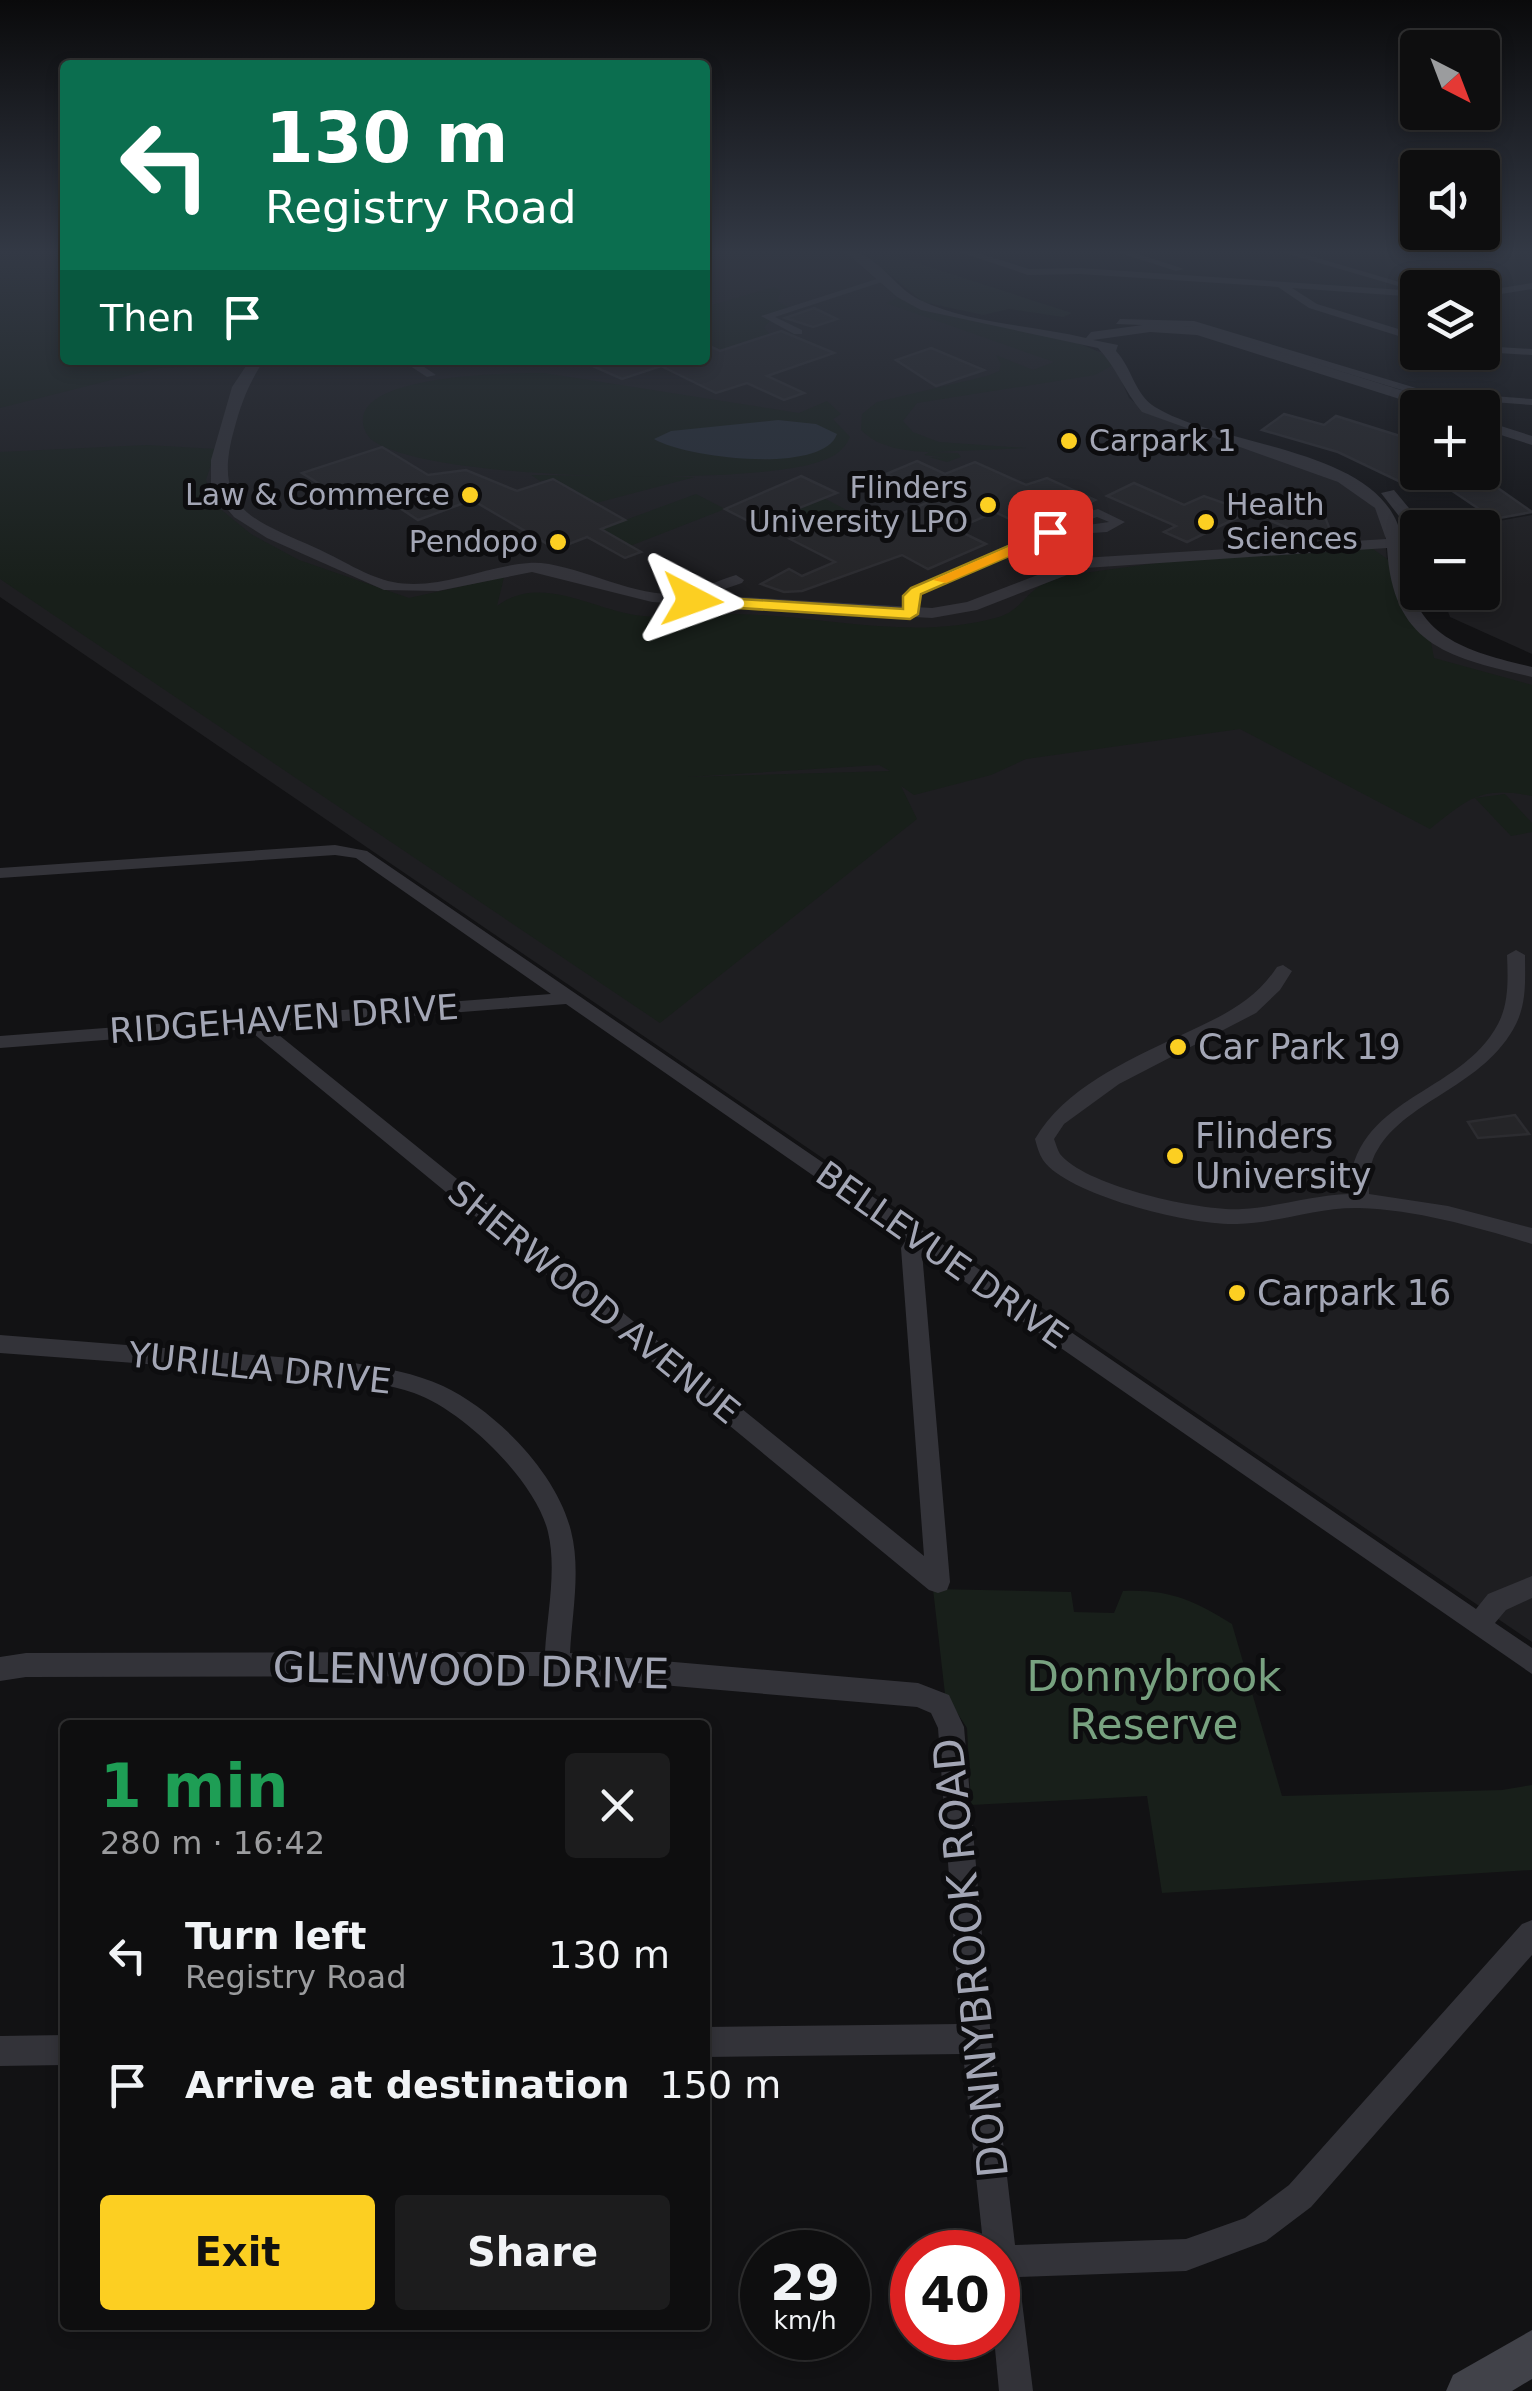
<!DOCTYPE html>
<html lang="en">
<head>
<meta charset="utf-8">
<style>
	:root { --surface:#0e0e0f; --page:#1c1c1d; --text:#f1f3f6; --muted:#9b9c9e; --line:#2e2e2f; --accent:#fccf22 }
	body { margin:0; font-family:"DejaVu Sans",sans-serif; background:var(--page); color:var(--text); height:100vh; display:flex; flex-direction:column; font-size:38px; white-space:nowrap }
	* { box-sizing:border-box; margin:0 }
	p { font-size:32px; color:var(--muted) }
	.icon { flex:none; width:55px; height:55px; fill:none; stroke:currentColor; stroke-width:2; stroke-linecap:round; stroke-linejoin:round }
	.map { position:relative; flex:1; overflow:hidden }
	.side { position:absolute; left:60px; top:1720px; width:650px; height:610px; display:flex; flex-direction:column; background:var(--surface); border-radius:10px; box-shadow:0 5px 15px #0003,0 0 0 2px var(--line) }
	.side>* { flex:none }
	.hud { position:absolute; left:60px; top:60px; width:650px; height:305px; border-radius:10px; box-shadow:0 5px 15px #0003,0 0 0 2px var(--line); background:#0b6e4f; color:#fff; overflow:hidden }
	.needle { width:65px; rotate:138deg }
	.buttons { position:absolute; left:1400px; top:30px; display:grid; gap:20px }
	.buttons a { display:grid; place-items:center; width:100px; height:100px; border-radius:10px; background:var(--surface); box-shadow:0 5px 15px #0003,0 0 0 2px var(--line); font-size:50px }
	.speed { position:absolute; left:740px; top:2230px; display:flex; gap:20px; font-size:50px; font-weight:700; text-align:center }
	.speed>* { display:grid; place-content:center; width:130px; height:130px; border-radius:50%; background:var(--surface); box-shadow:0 5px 15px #0003,0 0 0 2px var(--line); line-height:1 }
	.speed small { font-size:25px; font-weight:400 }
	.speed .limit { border:15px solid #d22; background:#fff; color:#111 }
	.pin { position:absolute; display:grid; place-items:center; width:85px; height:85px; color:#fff; margin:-42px; border-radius:20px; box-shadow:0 5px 15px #0006 }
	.me { position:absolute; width:110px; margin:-55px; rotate:94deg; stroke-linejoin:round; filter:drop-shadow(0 0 8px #0008) }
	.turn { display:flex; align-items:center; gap:35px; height:210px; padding:0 40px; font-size:45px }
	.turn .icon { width:130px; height:130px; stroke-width:2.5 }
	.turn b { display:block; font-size:70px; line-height:85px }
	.then { display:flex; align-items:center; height:95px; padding:0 40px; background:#0003; gap:20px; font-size:38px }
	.round { display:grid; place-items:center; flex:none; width:105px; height:105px; border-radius:10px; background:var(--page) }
	.overview { display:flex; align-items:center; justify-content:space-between; height:170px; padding:0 40px }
	h1 { font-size:60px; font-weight:800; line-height:75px; color:#1e9e55 }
	.action { display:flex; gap:20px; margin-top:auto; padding:20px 40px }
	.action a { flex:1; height:115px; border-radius:10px; background:var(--accent); color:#111; font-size:40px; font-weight:800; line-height:115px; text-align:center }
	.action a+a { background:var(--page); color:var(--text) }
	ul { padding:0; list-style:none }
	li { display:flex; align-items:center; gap:30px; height:130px; padding:0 40px }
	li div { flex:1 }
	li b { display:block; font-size:38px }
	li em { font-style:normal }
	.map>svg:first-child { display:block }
	.built { fill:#1e1e21 }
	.green { fill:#181f1a; fill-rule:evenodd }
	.water { fill:#282f38 }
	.building { fill:#252528; stroke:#2c2c30; stroke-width:2.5 }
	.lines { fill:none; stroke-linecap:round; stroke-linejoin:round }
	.minor { fill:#333339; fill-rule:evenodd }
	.tertiary { fill:#333339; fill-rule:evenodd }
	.secondary { fill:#414249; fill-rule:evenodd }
	.route { fill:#fccf22; stroke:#a48716; stroke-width:2.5 }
	.slow { fill:#f59e0b }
	.poi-dot { fill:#fccf22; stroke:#0d0d0f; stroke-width:4 }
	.labels { text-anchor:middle; stroke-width:10; stroke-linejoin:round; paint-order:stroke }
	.far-poi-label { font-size:30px; fill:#a3a6b5; stroke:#0d0d0f; text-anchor:end }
	.street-label { font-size:35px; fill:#a3a6b5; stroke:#0d0d0f }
	.poi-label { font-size:35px; fill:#a3a6b5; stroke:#0d0d0f; text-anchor:start }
	.near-street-label { font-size:42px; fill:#a3a6b5; stroke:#0d0d0f }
	.near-park-label { font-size:42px; fill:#78a280; stroke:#0d0d0f }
</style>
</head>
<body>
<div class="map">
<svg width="1532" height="2391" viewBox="0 0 1532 2391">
	<rect width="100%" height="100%" fill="#121214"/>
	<!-- built -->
	<path class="built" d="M0,251H65V360H705V251H860L849,256L898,298L931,312L1101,352L1115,366L1129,398L1149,414L1300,464L1358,491L1384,517L1390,602L1408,628L1504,669H1532V1642L0,597Z
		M1532,515V654L1450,617L1441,593L1482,592L1483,529L1488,523Z"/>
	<!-- green -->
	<path class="green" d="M0,251H65V360H248L241,365L159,368L0,408Z
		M880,251L1072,313L1063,317L1009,309L983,315L923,302L865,254Z
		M774,287L781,291L777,301L788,307L767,315L771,320L764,327L770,335L720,351L705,344V307Z
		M898,298C910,303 922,310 935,313C970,322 1098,335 1113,365L1095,375L917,403L903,421L913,432L939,442L1027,448L932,452L958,453L961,457L947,462L929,457L948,458L924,455L929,452C905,451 879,448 861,430L862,414L877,402L987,376L999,371L1001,364L996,355L1033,370L1054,362L886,303Z
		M544,373L799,413L827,401L841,414L833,419L850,437C844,452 830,459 815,463C747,485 428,482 372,440C367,436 362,426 363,420C363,374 512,373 544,373Z
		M147,445L216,449L206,480L218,507L251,534L299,560L409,598L504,577L497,606C542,572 596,612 643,616C673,619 704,613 734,614C824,615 910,642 999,617C1019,611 1025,595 1040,586C1049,581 1060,578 1069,575L1281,546L1370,547L1399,567L1429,632L1434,658L1532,685V796C1481,786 1469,798 1430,829L1240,729L1026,759L991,775L914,795L901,786L917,819L660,1023L0,579V452ZM879,765L890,771L687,777Z
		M531,475L695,477L596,503L553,479L540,481Z
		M696,494L725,509L630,546L601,529Z
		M824,498L854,514L798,536L769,520Z
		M1505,794L1532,823V832L1511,836L1475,798Z
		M933,1589L1071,1592L1074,1612L1114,1613L1123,1591C1168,1589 1194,1600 1232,1624L1282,1796L1502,1790L1532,1785V1870L1162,1893L1147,1796L971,1805L967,1728L945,1694Z"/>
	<!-- water -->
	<path class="water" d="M778,420L816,424L837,434C823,475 685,458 654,439L671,431Z"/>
	<!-- building -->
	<path class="building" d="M814,308L837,319L813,327L785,318Z
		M781,331L834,353L767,376L804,393L784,400L747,383L716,393L661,366L622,379L579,360H705V344L720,351Z
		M931,348L984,370L936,386L896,360Z
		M1284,414L1324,425L1336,416L1400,436L1418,444V472H1475L1532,512L1494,519L1439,482L1411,487L1338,452L1262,430Z
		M382,447L428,475L466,470L517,491L553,479L625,520L601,529L641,552L625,558L587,537L556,549L472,500L418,520L368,487L339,496L302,473Z
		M917,461L945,474L975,462L1026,485L1047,478L1095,500L1031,529L995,512L955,529L986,544L928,569L902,555L802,591L784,592L761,584L789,569L802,576L835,562L790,539L868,508L889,519L938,498L886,474Z
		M801,476L837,493L756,525L725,509Z
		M1134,483L1184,505L1204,496L1249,512L1187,542L1164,532L1176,526L1107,496Z
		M1290,511L1325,517L1332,535L1303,534L1271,521Z
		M1515,1115L1529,1134L1478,1138L1468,1122Z"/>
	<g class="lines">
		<!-- minor -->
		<path class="minor" d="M957,251H972L1029,269L1080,268L1418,291V297L1292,288L1317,304L1418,335V342L1309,308L1278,287L1080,274L1028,275Z
			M1114,251H1129L1184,269L1176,271Z
			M1278,251H1294L1406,284L1398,286Z
			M883,277L891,279L775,317L802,330V334H794L761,316Z
			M1532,283V289L1482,297V291Z
			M1120,319L1194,321L1426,391L1532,399V405L1425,397L1193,327L1116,324Z
			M1482,346L1532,349V355L1482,352Z
			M401,360H414L436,375L427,377Z
			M1098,509L1125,522L1107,532L1048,536L921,594L917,597L916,617L904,614L903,596L911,588L1072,516ZM1097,517L1109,522L1067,528Z
			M335,845L367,851L1476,1609L1488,1594L1532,1576V1598L1506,1610L1495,1623L1532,1648V1674L922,1252L950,1582L947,1590L938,1593L929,1590L248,1029L0,1048V1036L551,994L356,858L335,855L0,878V868ZM566,1004L906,1240L901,1248L924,1556L269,1027Z
			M1516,950L1525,955C1525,978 1527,1002 1516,1024C1485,1086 1408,1099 1378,1149C1369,1162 1369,1179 1369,1194L1448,1206L1532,1228V1244C1476,1227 1418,1210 1359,1208C1318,1207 1278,1223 1237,1224C1194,1226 1068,1196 1043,1160C1039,1154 1037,1146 1035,1139C1064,1089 1126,1061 1177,1037C1217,1018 1252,1005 1277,967L1283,965L1292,971L1280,990L1256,1013L1119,1084L1064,1124L1054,1139C1056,1144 1057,1149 1060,1154C1085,1186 1202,1212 1242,1209C1278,1207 1313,1195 1349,1194C1351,1096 1460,1096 1498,1024C1509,1003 1508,979 1507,955Z
			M0,1335L354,1363C384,1368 415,1373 443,1386C496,1411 557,1473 571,1531C581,1570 572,1614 570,1653L918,1683L949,1695L964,1727L991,2039L1015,2245L1186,2239L1245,2218L1289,2185L1522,1924L1532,1920V1955L1311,2207L1266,2241L1186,2271L1019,2277L1033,2391H999L994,2338H998V2252H984L963,2054L705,2057V2027L960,2024L938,1728L931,1713L917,1707L557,1676L26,1677L0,1681V1657L26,1653L545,1652C547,1614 557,1570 548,1532C536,1481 463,1410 414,1393C365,1376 309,1377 257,1373C171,1366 86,1359 0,1353Z
			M65,2035V2065L0,2066V2036Z"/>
		<!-- tertiary -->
		<path class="tertiary" d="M844,251C878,251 891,286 920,300C970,324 1032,325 1086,338L1091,332L1150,324L1198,327L1449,405L1428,408L1197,335L1150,332L1093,340L1118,345L1116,351C1132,368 1135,395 1155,407C1221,448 1389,447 1402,541L1408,544L1402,520L1381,493L1394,490L1418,519V560L1404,554C1410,636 1461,650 1532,667V677C1448,657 1393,646 1387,548L1085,568L977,610L932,618L652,602L532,572L438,591L384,590L267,538L234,517L217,497L211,486V460L232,387L250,360H264C249,383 241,403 234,430C212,509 251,519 316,548C339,558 367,577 393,582C438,591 484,566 529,563C570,560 632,598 678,594C696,592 718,580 736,575L744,580L742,583L707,595L932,608L967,602L1082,558L1386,539L1375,508L1338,482L1142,412C1124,391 1117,368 1098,348L921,310L897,297Z
			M1482,420L1532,436V445L1482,429Z"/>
		<!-- secondary -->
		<path class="secondary" d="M1532,2330V2379L1512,2391H1446L1453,2375Z"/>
	</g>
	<!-- sky -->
	<linearGradient id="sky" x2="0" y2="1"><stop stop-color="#0a0a0b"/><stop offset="0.43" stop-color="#333945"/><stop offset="1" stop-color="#333945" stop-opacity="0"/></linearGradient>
	<rect width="1532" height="586" fill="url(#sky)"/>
	<!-- route -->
	<path class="route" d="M1050,528L1055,536L921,594L918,614L910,619L692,605L684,600L692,596L903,609V596L911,588Z"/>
	<!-- slow -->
	<path class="slow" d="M1013,545L1018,552L946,583L933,580Z"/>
	<!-- markers -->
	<g class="poi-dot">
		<circle cx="1069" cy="441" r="10"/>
		<circle cx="470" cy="495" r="10"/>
		<circle cx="988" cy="505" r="10"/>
		<circle cx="1206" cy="522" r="10"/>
		<circle cx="558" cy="542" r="10"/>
		<circle cx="1178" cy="1047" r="10"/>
		<circle cx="1175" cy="1156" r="10"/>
		<circle cx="1237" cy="1293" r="10"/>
	</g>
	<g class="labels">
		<!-- far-poi labels -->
		<g class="far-poi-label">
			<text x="1089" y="451" text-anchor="start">Carpark 1</text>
			<text x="968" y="498">Flinders<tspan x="968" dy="34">University LPO</tspan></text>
			<text x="450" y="505">Law &amp; Commerce</text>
			<text x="1226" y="515" text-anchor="start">Health<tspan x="1226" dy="34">Sciences</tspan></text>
			<text x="538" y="552">Pendopo</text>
		</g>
		<!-- street labels -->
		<g class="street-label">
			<text transform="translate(284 1019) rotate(-4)" y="12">RIDGEHAVEN DRIVE</text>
			<text transform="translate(942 1255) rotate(35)" y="12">BELLEVUE DRIVE</text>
			<text transform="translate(594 1302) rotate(39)" y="12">SHERWOOD AVENUE</text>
			<text transform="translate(260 1368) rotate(6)" y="12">YURILLA DRIVE</text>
		</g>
		<!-- poi labels -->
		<g class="poi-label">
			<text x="1198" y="1059">Car Park 19</text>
			<text x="1195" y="1148">Flinders<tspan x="1195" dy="40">University</tspan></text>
			<text x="1257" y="1305">Carpark 16</text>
		</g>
		<!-- near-street labels -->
		<g class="near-street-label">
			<text transform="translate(471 1670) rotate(1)" y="15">GLENWOOD DRIVE</text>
			<text transform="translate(970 1958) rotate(-96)" y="15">DONNYBROOK ROAD</text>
		</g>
		<!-- near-park labels -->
		<g class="near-park-label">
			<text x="1154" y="1691">Donnybrook<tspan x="1154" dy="48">Reserve</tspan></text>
		</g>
	</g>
</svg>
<div class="buttons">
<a><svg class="needle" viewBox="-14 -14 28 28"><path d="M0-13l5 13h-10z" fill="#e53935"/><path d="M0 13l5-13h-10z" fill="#9b9c9e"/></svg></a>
<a><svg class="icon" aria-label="sound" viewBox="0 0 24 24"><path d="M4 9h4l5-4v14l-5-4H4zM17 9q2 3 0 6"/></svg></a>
<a><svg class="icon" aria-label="layers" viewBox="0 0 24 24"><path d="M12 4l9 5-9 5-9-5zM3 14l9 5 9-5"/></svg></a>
<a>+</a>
<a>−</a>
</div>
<div class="speed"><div>29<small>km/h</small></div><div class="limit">40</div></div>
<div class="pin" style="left:1050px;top:532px;background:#d93025"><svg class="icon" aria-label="arrive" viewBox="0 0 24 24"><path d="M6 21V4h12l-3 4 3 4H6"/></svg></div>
<svg class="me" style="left:692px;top:600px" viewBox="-20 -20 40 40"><path d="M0-17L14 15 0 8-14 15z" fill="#fccf22" stroke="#fff" stroke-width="4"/></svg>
<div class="hud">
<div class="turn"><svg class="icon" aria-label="left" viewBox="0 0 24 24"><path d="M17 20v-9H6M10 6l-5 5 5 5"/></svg><div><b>130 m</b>Registry Road</div></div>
<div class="then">Then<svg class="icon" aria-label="arrive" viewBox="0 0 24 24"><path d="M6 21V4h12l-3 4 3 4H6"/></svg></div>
</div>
<section class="side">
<div class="overview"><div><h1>1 min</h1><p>280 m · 16:42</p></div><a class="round"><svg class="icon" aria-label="close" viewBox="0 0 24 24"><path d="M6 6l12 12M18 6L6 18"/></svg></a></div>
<ul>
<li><svg class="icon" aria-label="left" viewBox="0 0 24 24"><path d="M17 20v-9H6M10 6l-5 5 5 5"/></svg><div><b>Turn left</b><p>Registry Road</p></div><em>130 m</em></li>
<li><svg class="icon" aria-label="arrive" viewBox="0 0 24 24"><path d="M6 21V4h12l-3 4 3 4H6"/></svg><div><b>Arrive at destination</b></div><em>150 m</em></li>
</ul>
<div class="action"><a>Exit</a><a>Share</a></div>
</section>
</div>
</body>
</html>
